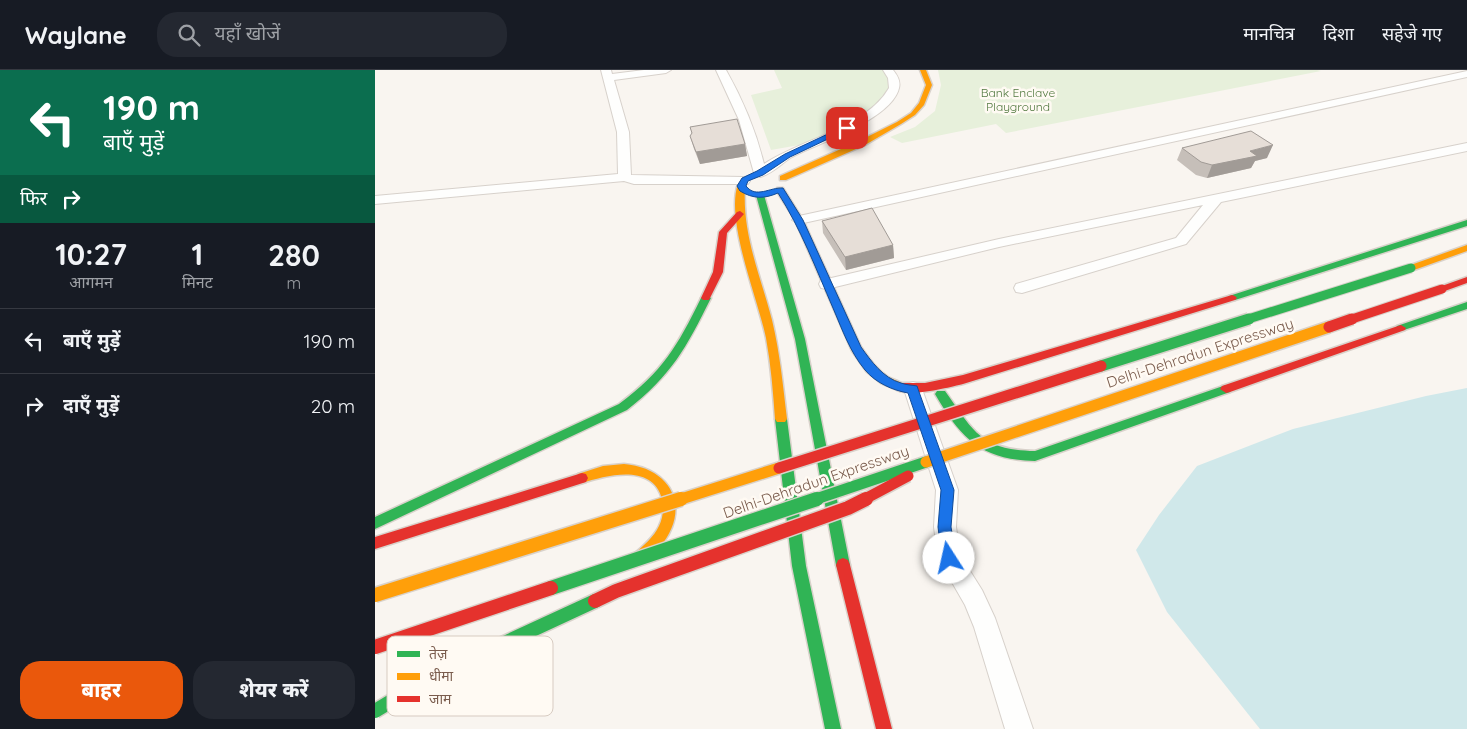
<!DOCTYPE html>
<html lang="hi">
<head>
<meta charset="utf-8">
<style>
	:root { --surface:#171b24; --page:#242831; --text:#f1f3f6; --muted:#9ea1a6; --line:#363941; --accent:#ea580c }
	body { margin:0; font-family:Quicksand,"Noto Sans Devanagari",sans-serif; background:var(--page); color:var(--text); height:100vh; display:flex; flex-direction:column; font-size:19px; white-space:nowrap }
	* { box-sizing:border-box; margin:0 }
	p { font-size:16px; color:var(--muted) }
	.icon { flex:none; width:28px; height:28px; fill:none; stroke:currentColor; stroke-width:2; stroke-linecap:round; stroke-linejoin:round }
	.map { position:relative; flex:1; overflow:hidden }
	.sheet { display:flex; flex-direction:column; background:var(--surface); width:375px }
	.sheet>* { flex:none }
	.top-card { background:#0b6e4f; color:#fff; overflow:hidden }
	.pin { position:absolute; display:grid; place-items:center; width:42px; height:42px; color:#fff; margin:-21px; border-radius:10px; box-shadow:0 2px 8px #0006 }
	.me { position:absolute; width:55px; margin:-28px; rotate:350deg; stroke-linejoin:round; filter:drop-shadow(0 0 4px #0008) }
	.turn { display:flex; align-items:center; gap:18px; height:105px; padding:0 20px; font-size:22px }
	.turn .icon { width:65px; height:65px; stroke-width:2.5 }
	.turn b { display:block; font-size:35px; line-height:42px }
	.then { display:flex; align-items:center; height:48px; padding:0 20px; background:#0003; gap:10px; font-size:19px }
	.eta { display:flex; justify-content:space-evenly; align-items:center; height:85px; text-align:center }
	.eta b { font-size:30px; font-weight:800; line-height:35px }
	.cta { display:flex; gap:10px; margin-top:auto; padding:10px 20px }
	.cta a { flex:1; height:58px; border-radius:20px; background:var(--accent); color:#fff; font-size:20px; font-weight:800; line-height:58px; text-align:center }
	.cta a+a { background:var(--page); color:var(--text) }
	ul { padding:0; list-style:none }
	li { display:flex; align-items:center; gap:15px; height:65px; padding:0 20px; border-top:1px solid var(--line) }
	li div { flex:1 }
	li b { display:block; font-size:19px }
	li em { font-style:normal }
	header { display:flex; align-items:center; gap:30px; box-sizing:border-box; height:70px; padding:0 25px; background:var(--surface); border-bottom:1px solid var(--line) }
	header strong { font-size:24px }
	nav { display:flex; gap:28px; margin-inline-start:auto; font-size:18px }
	.search { width:350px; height:45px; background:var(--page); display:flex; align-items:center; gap:12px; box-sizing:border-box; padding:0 18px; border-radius:20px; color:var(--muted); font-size:19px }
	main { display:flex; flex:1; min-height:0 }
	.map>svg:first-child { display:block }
	.green { fill:#e7f0db }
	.water { fill:#d0e8ea }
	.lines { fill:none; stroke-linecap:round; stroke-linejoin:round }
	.street-casing { stroke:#d7d1cb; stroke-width:2 }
	.fast-casing { stroke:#d9d2cb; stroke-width:3 }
	.slow-casing { stroke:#d9d2cb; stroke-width:3 }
	.jam-casing { stroke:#d9d2cb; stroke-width:3 }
	.street { fill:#fefefd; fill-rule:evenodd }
	.fast { fill:#30b455; fill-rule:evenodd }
	.slow { fill:#ff9f0a; fill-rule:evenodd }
	.jam { fill:#e5322d; fill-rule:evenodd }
	.fast-bridge-far2-casing { stroke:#d9d2cb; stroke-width:11; stroke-linecap:butt }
	.fast-bridge-far1-casing { stroke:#d9d2cb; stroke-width:14; stroke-linecap:butt }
	.fast-bridge-casing { stroke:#d9d2cb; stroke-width:17; stroke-linecap:butt }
	.slow-bridge-far1-casing { stroke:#d9d2cb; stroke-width:14; stroke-linecap:butt }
	.slow-bridge-casing { stroke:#d9d2cb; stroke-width:17; stroke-linecap:butt }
	.jam-bridge-far2-casing { stroke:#d9d2cb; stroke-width:11; stroke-linecap:butt }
	.jam-bridge-far1-casing { stroke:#d9d2cb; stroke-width:14; stroke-linecap:butt }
	.jam-bridge-casing { stroke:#d9d2cb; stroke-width:17; stroke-linecap:butt }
	.fast-bridge-far2 { stroke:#30b455; stroke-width:9 }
	.fast-bridge-far1 { stroke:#30b455; stroke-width:11 }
	.fast-bridge { stroke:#30b455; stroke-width:14 }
	.slow-bridge-far1 { stroke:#ff9f0a; stroke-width:11 }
	.slow-bridge { stroke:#ff9f0a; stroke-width:14 }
	.jam-bridge-far2 { stroke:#e5322d; stroke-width:9 }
	.jam-bridge-far1 { stroke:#e5322d; stroke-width:11 }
	.jam-bridge { stroke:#e5322d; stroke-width:14 }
	.wall { fill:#c6bfb9 }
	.shaded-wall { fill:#a19b96 }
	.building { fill:#e6ded7; stroke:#a19b96 }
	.route { fill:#1a73e8; stroke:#114b97 }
	.labels { text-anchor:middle; stroke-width:5; stroke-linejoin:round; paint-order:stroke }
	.far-park-label { font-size:12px; fill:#537a41; stroke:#fffaf3 }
	.street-label { font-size:15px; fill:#7a5c4d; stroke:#fffaf3 }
	.key { fill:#fffaf3; stroke:#d7cbc1; stroke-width:1 }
	.key-label { font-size:14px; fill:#7a5c4d }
</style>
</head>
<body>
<header>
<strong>Waylane</strong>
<div class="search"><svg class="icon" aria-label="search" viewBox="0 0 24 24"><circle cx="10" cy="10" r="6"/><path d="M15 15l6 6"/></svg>यहाँ खोजें</div>
<nav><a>मानचित्र</a><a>दिशा</a><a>सहेजे गए</a></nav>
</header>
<main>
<section class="sheet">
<div class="top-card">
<div class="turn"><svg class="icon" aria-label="left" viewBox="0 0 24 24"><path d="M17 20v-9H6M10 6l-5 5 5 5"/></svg><div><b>190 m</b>बाएँ मुड़ें</div></div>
<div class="then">फिर<svg class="icon" aria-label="right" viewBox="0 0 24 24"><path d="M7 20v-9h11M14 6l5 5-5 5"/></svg></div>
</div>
<div class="eta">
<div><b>10:27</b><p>आगमन</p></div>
<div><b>1</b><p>मिनट</p></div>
<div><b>280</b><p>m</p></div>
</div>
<ul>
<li><svg class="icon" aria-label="left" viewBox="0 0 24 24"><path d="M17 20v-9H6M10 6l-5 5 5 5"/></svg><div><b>बाएँ मुड़ें</b></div><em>190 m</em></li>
<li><svg class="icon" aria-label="right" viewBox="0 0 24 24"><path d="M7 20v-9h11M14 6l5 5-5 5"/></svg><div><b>दाएँ मुड़ें</b></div><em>20 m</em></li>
</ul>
<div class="cta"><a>बाहर</a><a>शेयर करें</a></div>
</section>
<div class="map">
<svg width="1092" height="659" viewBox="0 0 1092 659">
	<rect width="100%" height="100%" fill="#f9f5f0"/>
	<!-- green -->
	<path class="green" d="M399,0H510L519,11L509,32L476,54L430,74L396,80L376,25L407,18Z
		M563,0H942L946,1L631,63L621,54L527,73L515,67L540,57L560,41L566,15Z"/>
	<!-- water -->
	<path class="water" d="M1092,318V659H885L792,542L761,480L784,445L822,396L918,359L1051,326Z"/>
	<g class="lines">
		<!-- street casing -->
		<g class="street-casing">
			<path id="street" d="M226,0H236L237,4L269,0H296L291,3L239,10L254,62L256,105L368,107L375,111L373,114H259L249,111L0,134V126L243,104L242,62Z
				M341,0H351C368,30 381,61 389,94C426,69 491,58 514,18L513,8L508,0H518C522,5 526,11 524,18C517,49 444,73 417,87C407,93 397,104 385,107L379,103L364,50Z
				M1092,1V7L424,154L417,150L424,146Z
				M1092,73V81L846,132L811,174L647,223L641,222L639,218L641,214L801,168L828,135L624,177L452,219L446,218L444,214L446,210L452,209L624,169Z
				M538,312L545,314L547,319L583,420L581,457L585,485L607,520L620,548L658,659H630L599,557L590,535L563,488L559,457L561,420L529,319L531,314Z"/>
		</g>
		<!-- fast casing -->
		<g class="fast-casing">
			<path id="fast" d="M382,123L389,125L430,269L475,495L473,500L468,502L463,500L461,495L420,269L381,125Z
				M1092,150V156L860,230H854L852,228L854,226Z
				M331,225L336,228C311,278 297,305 252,340L0,459V447L244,334C288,301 302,277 326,228Z
				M1092,232V239L1026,261L1021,258L1022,256Z
				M851,315L855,316L857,319L855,322L660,391C607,390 586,369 560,324L562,321H570C599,362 606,380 660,381Z
				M406,344L410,346L412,349L431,496L466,659H450L417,496L400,349L402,346Z"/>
		</g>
		<!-- slow casing -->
		<g class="slow-casing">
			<path id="slow" d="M545,0H551L557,15L549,35L540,45L526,54L490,75L411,110H405V106L484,71L522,52L536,43L544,33L551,15Z
				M363,114L370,116C367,165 385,204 397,250C405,283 408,316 412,349L410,352H402L400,349C398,322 396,295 391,268C383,229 350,150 363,114Z
				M402,118H408L428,150L486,277C494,288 501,299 513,307C519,310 526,311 531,317L529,320L525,321L506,313L491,301L477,281L420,150L401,120Z
				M1092,175V181L1039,200H1033L1031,198L1033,196Z
				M249,394C298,398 317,440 284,478C278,484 272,492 264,495L259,494L257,489L259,484C268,476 279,467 284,456C288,448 289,438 287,429C278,393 232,405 207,413L203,412L201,408L203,404L228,396Z"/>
		</g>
		<!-- jam casing -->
		<g class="jam-casing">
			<path id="jam" d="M365,141L369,144L352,163L348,202L334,230H328L326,228L338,202L344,162L362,142Z
				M1092,207V213L1067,222L1062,219L1064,217Z
				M857,225L860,226L862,228L860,230L588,314C575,317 528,330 519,317L525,313H550L588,305Z
				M1026,255L1031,258L1030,260L855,322L851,323L845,319L847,316Z
				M207,403L211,404L213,408L211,412L0,479V467Z
				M468,488L473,490L475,495L517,659H501L461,495L463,490Z"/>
		</g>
		<!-- street -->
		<use href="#street" class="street"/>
		<!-- fast -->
		<use href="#fast" class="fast"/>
		<!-- slow -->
		<use href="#slow" class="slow"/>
		<!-- jam -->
		<use href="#jam" class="jam"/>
		<!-- fast-bridge-far2 casing -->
		<g class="fast-bridge-far2-casing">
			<path id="fast-bridge-far2" d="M870,250L1036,198"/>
		</g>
		<!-- fast-bridge-far1 casing -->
		<g class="fast-bridge-far1-casing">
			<path id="fast-bridge-far1" d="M726,296L874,249
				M438,430L551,392"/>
		</g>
		<!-- fast-bridge casing -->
		<g class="fast-bridge-casing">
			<path id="fast-bridge" d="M176,518L442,429
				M0,641L58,606L220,531"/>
		</g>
		<!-- slow-bridge-far1 casing -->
		<g class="slow-bridge-far1-casing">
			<path id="slow-bridge-far1" d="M551,392L954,257
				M303,430L404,398"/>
		</g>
		<!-- slow-bridge casing -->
		<g class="slow-bridge-casing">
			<path id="slow-bridge" d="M0,525L306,429"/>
		</g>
		<!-- jam-bridge-far2 casing -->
		<g class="jam-bridge-far2-casing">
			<path id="jam-bridge-far2" d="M974,250L1067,219"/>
		</g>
		<!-- jam-bridge-far1 casing -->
		<g class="jam-bridge-far1-casing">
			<path id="jam-bridge-far1" d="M954,257L977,249
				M404,398L726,296
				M488,430L533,406"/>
		</g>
		<!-- jam-bridge casing -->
		<g class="jam-bridge-casing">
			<path id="jam-bridge" d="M220,531L241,521L473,438L491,429
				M0,577L176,518"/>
		</g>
		<!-- fast-bridge-far2 -->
		<use href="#fast-bridge-far2" class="fast-bridge-far2"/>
		<!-- fast-bridge-far1 -->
		<use href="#fast-bridge-far1" class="fast-bridge-far1"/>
		<!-- fast-bridge -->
		<use href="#fast-bridge" class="fast-bridge"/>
		<!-- slow-bridge-far1 -->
		<use href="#slow-bridge-far1" class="slow-bridge-far1"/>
		<!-- slow-bridge -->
		<use href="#slow-bridge" class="slow-bridge"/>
		<!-- jam-bridge-far2 -->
		<use href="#jam-bridge-far2" class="jam-bridge-far2"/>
		<!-- jam-bridge-far1 -->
		<use href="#jam-bridge-far1" class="jam-bridge-far1"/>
		<!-- jam-bridge -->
		<use href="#jam-bridge" class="jam-bridge"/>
	</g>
	<!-- wall -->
	<path class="wall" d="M315,57L370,74L372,86L325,94L319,79L315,66L317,64Z
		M807,78L892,88L880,91L876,98L832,108L821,105L802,90Z
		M447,151L518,175L519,188L471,200L448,163Z"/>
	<!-- shaded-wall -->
	<path class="shaded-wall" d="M370,74L372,86L325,94L321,82Z
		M898,75L892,88L880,91L876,98L832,108L837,95L875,81Z
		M518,175L519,188L471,200L470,187Z"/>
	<!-- building -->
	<path class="building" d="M362,49L370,74L321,82L315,66L317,63L315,57Z
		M876,61L898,75L875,81L882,86L837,95L826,92L807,78Z
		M497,138L518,175L470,187L447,151Z"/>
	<!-- route -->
	<path class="route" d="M472,55L474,59L415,87L388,105L373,111L371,116C381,129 395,117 408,118L428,150L486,277C496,291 508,308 526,313C531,315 537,315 542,316L543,319L579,420L576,457L581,488L579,493L574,494L569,493L567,488L563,457L566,420L533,323C517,320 501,313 490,300C475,282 467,259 458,238C441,199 426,159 403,123C389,129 378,129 365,121L362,116L367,108L382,101L410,84Z"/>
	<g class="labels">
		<!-- far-park labels -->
		<g class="far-park-label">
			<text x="643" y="27">Bank Enclave<tspan x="643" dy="14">Playground</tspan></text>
		</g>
		<!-- street labels -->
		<g class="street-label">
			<text transform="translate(825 283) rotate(-18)" y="5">Delhi-Dehradun Expressway</text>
			<text transform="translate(441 412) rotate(-19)" y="5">Delhi-Dehradun Expressway</text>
		</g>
	</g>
	<!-- legend -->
	<rect x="12" y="566" width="166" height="80" rx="8" class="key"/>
	<rect x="22" y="581" width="23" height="6" fill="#30b455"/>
	<rect x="22" y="603" width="23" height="7" fill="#ff9f0a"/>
	<rect x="22" y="626" width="23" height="6" fill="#e5322d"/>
	<g class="key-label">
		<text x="54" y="589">तेज़</text>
		<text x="54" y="611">धीमा</text>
		<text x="54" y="634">जाम</text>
	</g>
</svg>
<div class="pin" style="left:472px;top:58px;background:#d93025"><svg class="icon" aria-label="arrive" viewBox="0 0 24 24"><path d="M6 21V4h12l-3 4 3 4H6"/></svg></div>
<svg class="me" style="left:574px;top:488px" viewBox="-20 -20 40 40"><circle r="19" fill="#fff"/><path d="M0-13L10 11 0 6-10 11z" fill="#1a73e8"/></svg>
</div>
</main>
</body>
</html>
